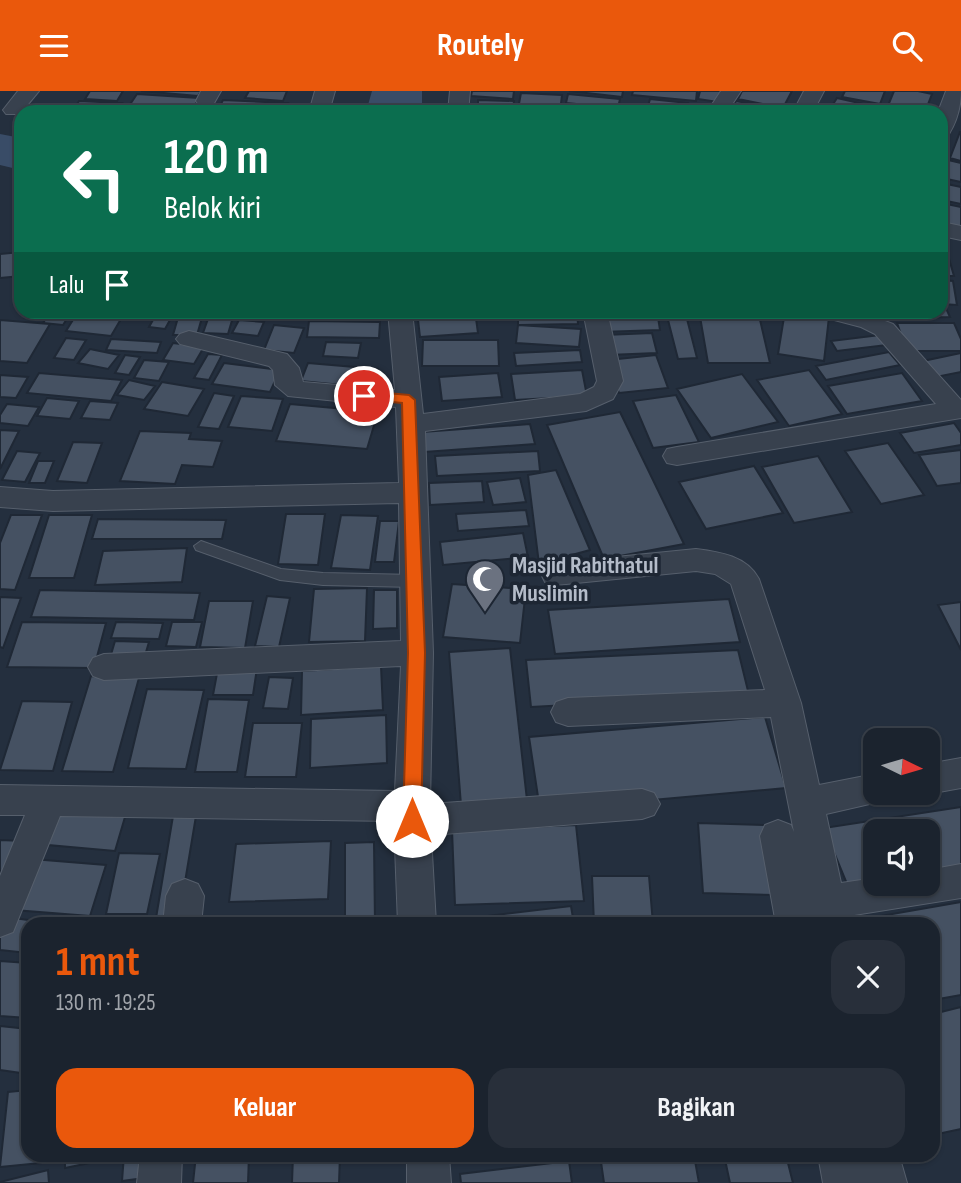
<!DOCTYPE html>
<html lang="id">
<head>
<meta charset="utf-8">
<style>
	:root { --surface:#1b232e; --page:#282f3a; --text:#f1f3f6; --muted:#a0a4aa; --line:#39404a; --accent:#ea580c }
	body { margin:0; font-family:"Sofia Sans Condensed",sans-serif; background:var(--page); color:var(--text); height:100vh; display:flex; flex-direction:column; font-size:26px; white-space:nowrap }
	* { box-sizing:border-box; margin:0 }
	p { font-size:23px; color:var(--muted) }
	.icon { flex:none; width:38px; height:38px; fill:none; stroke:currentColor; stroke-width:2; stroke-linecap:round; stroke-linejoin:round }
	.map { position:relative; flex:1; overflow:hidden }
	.side { position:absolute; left:21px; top:826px; width:919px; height:245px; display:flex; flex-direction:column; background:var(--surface); border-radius:21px; box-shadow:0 2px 5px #0004,0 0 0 2px var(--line) }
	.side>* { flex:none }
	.guide { position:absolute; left:14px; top:14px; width:934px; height:214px; border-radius:21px; box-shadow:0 2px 5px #0004,0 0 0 2px var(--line); background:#0b6e4f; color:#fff; overflow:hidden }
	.needle { width:46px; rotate:95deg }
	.fabs { position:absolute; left:863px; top:637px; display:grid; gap:14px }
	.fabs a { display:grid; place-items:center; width:77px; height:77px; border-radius:14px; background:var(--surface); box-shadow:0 2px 5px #0004,0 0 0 2px var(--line); font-size:35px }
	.pin { position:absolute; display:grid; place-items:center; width:60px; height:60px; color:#fff; margin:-30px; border:4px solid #fff; border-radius:50%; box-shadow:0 2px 7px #0007 }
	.me { position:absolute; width:77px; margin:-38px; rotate:0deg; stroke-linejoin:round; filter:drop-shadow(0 0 5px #0008) }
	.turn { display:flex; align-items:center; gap:24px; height:147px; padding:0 35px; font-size:32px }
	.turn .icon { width:91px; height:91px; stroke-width:2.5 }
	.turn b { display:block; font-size:49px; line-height:60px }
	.then { display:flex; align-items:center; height:66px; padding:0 35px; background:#0003; gap:14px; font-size:26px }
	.round { display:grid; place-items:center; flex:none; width:74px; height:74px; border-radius:21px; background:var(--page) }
	.headline { display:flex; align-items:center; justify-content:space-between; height:119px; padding:0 35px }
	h1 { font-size:42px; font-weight:700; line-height:52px; color:var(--accent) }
	.primary-button { display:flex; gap:14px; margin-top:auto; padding:14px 35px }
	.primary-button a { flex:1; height:80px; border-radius:21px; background:var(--accent); color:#fff; font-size:28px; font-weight:700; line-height:80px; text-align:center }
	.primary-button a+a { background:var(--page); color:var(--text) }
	header { display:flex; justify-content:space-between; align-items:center; height:91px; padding:0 35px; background:var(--accent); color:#fff; font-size:32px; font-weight:700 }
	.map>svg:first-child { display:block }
	.water { fill:#394c67 }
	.building { fill:#455162; stroke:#1f2835; stroke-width:2 }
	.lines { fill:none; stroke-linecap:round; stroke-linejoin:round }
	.service-casing { stroke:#565f6c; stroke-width:2 }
	.minor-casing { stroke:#565f6c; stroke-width:2 }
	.service { fill:#38414e; fill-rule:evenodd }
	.minor { fill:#38414e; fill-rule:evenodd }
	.route { fill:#ea580c; stroke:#983908; stroke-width:2 }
	.labels { text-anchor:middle; stroke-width:7; stroke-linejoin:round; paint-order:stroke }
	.poi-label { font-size:24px; font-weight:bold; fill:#b4bcc9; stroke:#1d2633; text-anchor:start }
</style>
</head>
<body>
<header><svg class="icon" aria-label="menu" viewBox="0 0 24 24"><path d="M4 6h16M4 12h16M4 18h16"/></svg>Routely<svg class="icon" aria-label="search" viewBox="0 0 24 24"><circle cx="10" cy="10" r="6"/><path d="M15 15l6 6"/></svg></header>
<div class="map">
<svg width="961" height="1092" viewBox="0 0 961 1092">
	<rect width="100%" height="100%" fill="#242f3e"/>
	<!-- water -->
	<path class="water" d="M372,0H422V21H366Z
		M0,43L21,47V79L0,74Z"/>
	<!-- building -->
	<path class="building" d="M90,0H123L117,10L85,8Z
		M141,0H201L198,5Z
		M249,0H287L283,10L245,7Z
		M472,0H514L513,8L471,5Z
		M569,0H623L622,6Z
		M633,0H697L696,10L632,4Z
		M700,0H721L718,11L698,8Z
		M742,0H792L783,17L738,8Z
		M845,0H885L880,13L842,6Z
		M894,0H918L932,3L925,21H910L887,17Z
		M521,2L562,4L560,21L518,18Z
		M137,3L199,7L192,20L129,15Z
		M568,3L620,8L618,17L566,12Z
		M837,7L877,16L874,21H828Z
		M650,8L688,12L687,19L648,15Z
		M223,9L288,12L284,21H217Z
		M478,9L514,10L513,18L478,16Z
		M79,10L122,12L117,21H72Z
		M736,10L784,19L783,21H730Z
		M566,14L615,19L614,21H563Z
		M960,41H961V70L950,67Z
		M944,68L961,72V91L942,87Z
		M942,92L961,96V113L942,109Z
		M942,112L961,116V138L942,134Z
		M942,154H945L954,185H942Z
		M21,161V185L0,187V163Z
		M942,189L953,190L957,214L942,213Z
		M942,215H945L950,226L906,227L904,220H942Z
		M51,220H72L63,234L43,232Z
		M112,220H152L150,225L111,223Z
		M158,220H175L165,238L149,236Z
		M239,220H276L275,226H238Z
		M282,220H320V225L282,227Z
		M331,220H380V225L331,227Z
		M417,220H475L478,242L420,246Z
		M518,220H577L578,233L518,234Z
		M619,220H686V225H620Z
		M699,220H758L770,272H708Z
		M785,220L829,226L824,270L778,263Z
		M179,223H203L197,244H173Z
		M76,224L121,228L111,245L66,240Z
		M209,225L233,226L228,243L203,242Z
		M658,226L660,239L601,241L598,228Z
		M687,228L697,267L678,268L668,229Z
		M0,229L50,233L27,272L0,270Z
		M239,229L264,231L258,245L232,242Z
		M309,230L380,231L379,247L307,246Z
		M897,232H954L961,248V260H907Z
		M274,234L304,237L294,262L264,259Z
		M518,234L581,238L579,256L516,252Z
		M652,242L657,262L608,264L604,244Z
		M880,244L887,254L837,260L831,250Z
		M66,247L86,249L74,269L54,267Z
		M111,248L161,251L157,262L106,259Z
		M423,249H498L499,275H422Z
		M326,251L361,252L358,267L323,265Z
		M173,252L204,256L194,273L163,269Z
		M90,258L119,264L108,278L78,272Z
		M580,259L582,271L516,275L514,262Z
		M889,261L900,274L826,289L816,275Z
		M961,262V281L936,286L923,270Z
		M208,263L222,264L209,289L194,287Z
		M125,264L140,266L129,284L115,282Z
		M656,264L668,297L619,302L608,269Z
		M144,269L169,271L159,290L134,287Z
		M224,272L280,279L270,301L212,293Z
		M308,272L378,278L372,297L301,290Z
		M582,279L587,305L515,309L511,283Z
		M809,279L842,323L789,335L757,289Z
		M39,282L122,289L111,310L27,302Z
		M498,282L502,306L442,310L439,286Z
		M902,282L922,310L847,323L828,295Z
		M742,283L778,331L711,347L677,298Z
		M0,284L28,286L16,307L0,306Z
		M129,289L155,295L144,309L117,304Z
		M162,291L204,298L188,325L144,318Z
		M214,302L234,305L219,338L198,336Z
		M676,304L699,351L653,357L633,310Z
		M241,305L283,308L272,340L228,336Z
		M47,307L79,310L70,328L37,325Z
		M90,310L118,312L110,329L81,327Z
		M7,313L39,316L28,335L0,332V324Z
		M290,313L378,321L367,358L276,350Z
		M620,321L684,453L604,468L547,334Z
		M954,332L961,342V354L914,362L900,342Z
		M530,333L535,353L424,361L422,341Z
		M0,339L19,340L0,378Z
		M140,340L191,342L189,348L222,350L213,376L182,374L175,393L120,390Z
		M73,351L102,352L87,392L57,390Z
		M888,352L924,404L881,413L845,360Z
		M961,359V392L937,395L919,364Z
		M17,360L40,362L25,391L2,389Z
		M538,360L540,380L437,385L435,365Z
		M818,365L852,421L794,432L762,376Z
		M38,370H54L45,392H29Z
		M754,375L783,422L706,438L679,391Z
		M556,379L590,459L539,473L528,384Z
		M520,387L526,411L493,414L487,391Z
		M482,390L484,411L430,414L429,392Z
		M526,419L529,435L458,440L456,423Z
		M286,423H325L318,474L278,473Z
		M11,424H42L15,499L0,498V452Z
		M49,424H92L74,487H29Z
		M341,424L378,425L370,479L331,477Z
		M98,428L226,429L222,448H92Z
		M380,430H399L394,471H375Z
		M523,442L528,466L443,474L440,451Z
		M187,457L182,491L95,494L103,460Z
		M452,493L526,498L520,552L443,546Z
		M367,497L365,550L309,551L314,498Z
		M40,499L200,502L194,529L31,526Z
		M374,499H397V537L373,538Z
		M267,505L290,507L279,556L255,555Z
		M0,506L21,507L3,557L0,556Z
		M729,508L740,551L555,563L548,519Z
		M209,510H253L245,557L200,556Z
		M961,511V559L938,514Z
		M22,531L106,532L94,577L7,576Z
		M116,531L163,532L159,548L111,547Z
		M172,531H202L196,556L166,555Z
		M115,550L149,551L144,568L110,567Z
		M510,557L527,709L461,714L449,561Z
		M738,559L749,604L531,616L526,569Z
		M381,575L383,619L301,624L302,580Z
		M218,577H257L253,604H213Z
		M91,585L139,587L113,681L62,680Z
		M269,586L293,587L288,618L263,617Z
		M147,598L204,599L186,678L128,677Z
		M208,608L249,609L237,681H195Z
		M22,610L72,611L53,680L0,679Z
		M386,624L387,672L310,677L311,628Z
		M765,626L786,697L540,719L529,646Z
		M253,632H302L296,686H245Z
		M961,716V775L928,780V740H875V789L847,793L824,737Z
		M60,721L125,726L115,760L48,754Z
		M173,725H196L178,833H155Z
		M698,732L766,734L775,804L703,802Z
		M576,734L584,810L455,814L452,739Z
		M0,749L24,750L0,821Z
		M331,750L328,808L229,811L236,753Z
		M374,751L375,833H345V752Z
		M119,762L160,763L147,823H106Z
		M32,768L106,774L90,825L14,819Z
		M592,785H649L653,833H594Z
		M961,811V904L933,909V833H835Z
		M571,815L574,833H463L462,828Z
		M6,826L58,833H28V862L0,859V842Z
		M0,870L28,872V927L0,925Z
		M961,916V1038L933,1044V923Z
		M0,935L28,938V983L0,979Z
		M28,999V1064H52L51,1071L0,1076L8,1001Z
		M65,1064H114V1067L65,1077Z
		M124,1064H160L159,1085L122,1090Z
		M196,1064H249L248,1092H193Z
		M293,1064H340L339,1092H292Z
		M600,1064H694L699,1092H604Z
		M724,1064H786L793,1092H730Z
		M569,1070L572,1092H461L460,1083Z
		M48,1079L49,1092H0V1091Z"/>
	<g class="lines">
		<!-- service casing -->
		<g class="service-casing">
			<path id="service" d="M201,450L281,478L323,482L415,484L423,490L415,496L323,494L280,489L196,459L194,455Z"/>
		</g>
		<!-- minor casing -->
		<g class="minor-casing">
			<path id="minor" d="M18,0H39L20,23H6L3,19Z
				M201,0H221L213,14H199L196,10Z
				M315,0H335L329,21H309Z
				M450,0H470L468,21H448Z
				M721,0H741L727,21H707Z
				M804,0H824L813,21H793Z
				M946,0H961C961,15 957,30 949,43L942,45V21H938Z
				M942,131L961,135V149L942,145Z
				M388,220H412L423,323L580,303L594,296L597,290L583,220H607L623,290L613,308L586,320L425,340L433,562L430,713L642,698L654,702L660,713L654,724L642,728L431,744L436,833H398L394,730L60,725L13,841L0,846V785L25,724H0V694L395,700L401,575L104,589L93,585L88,576L93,567L104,563L401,550L399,412L53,420L0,416V396L53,400L399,392L396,316L288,305L275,294L273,279L269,275L180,253L176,248L180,243L189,240L287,263L299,277L303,291L395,299Z
				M816,220H859L893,233L961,309V327L677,374L667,372L663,365L667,358L677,356L936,313L875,243L861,236L819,225Z
				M696,458C720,461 747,465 759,488L801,612L819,694L875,683V702H891L887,709L826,723L841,792L875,787V793H928V779L961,773V807L848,825L850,833H776L760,745L765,734L778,729L791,734L794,741L771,626L568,635L556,631L551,621L556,611L568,607L765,599L731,493L715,483L696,480L556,494L545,491L541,483L545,475L556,472Z
				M961,667V697L928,703L925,702H928V673Z
				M185,788L198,793L204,805L201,833H163L166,805L172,793Z
				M140,1064H182L181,1092H137Z
				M407,1064H449L451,1092H407Z
				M818,1064H899L907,1092H823Z"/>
		</g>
		<!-- service -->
		<use href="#service" class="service"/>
		<!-- minor -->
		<use href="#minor" class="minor"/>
	</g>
	<!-- route -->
	<path class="route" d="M364,300L409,304L415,309L425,562L421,730L419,736L412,738L406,736L403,730L408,562L402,312L359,308L357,305Z"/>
	<!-- icons -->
	<defs>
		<g id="mosque-pin" transform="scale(2.0125)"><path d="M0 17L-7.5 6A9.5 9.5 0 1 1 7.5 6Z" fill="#6b7280" stroke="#1d2633"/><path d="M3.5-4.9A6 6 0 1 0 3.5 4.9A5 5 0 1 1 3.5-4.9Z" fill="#fff"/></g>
	</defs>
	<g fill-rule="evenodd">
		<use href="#mosque-pin" x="485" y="488"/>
	</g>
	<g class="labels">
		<!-- poi labels -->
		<g class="poi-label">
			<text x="512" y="482">Masjid Rabithatul<tspan x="512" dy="28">Muslimin</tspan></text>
		</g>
	</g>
</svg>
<div class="fabs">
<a><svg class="needle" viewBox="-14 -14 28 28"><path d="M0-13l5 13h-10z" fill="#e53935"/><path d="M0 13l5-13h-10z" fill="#a0a4aa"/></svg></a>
<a><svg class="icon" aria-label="sound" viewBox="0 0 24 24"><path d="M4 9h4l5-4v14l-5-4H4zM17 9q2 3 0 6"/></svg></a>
</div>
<div class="pin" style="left:364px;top:305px;background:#d93025"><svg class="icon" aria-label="arrive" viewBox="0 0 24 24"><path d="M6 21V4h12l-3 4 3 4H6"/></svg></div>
<svg class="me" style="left:412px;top:730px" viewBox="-20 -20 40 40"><circle r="19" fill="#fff"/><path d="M0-13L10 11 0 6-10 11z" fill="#ea580c"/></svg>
<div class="guide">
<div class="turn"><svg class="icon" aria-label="left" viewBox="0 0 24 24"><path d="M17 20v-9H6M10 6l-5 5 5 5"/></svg><div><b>120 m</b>Belok kiri</div></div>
<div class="then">Lalu<svg class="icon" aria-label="arrive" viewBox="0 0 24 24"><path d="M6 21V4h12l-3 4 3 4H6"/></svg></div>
</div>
<section class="side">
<div class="headline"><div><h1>1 mnt</h1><p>130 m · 19:25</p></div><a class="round"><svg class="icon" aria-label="close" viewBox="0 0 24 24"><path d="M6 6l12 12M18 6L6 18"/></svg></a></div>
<div class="primary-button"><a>Keluar</a><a>Bagikan</a></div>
</section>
</div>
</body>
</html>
